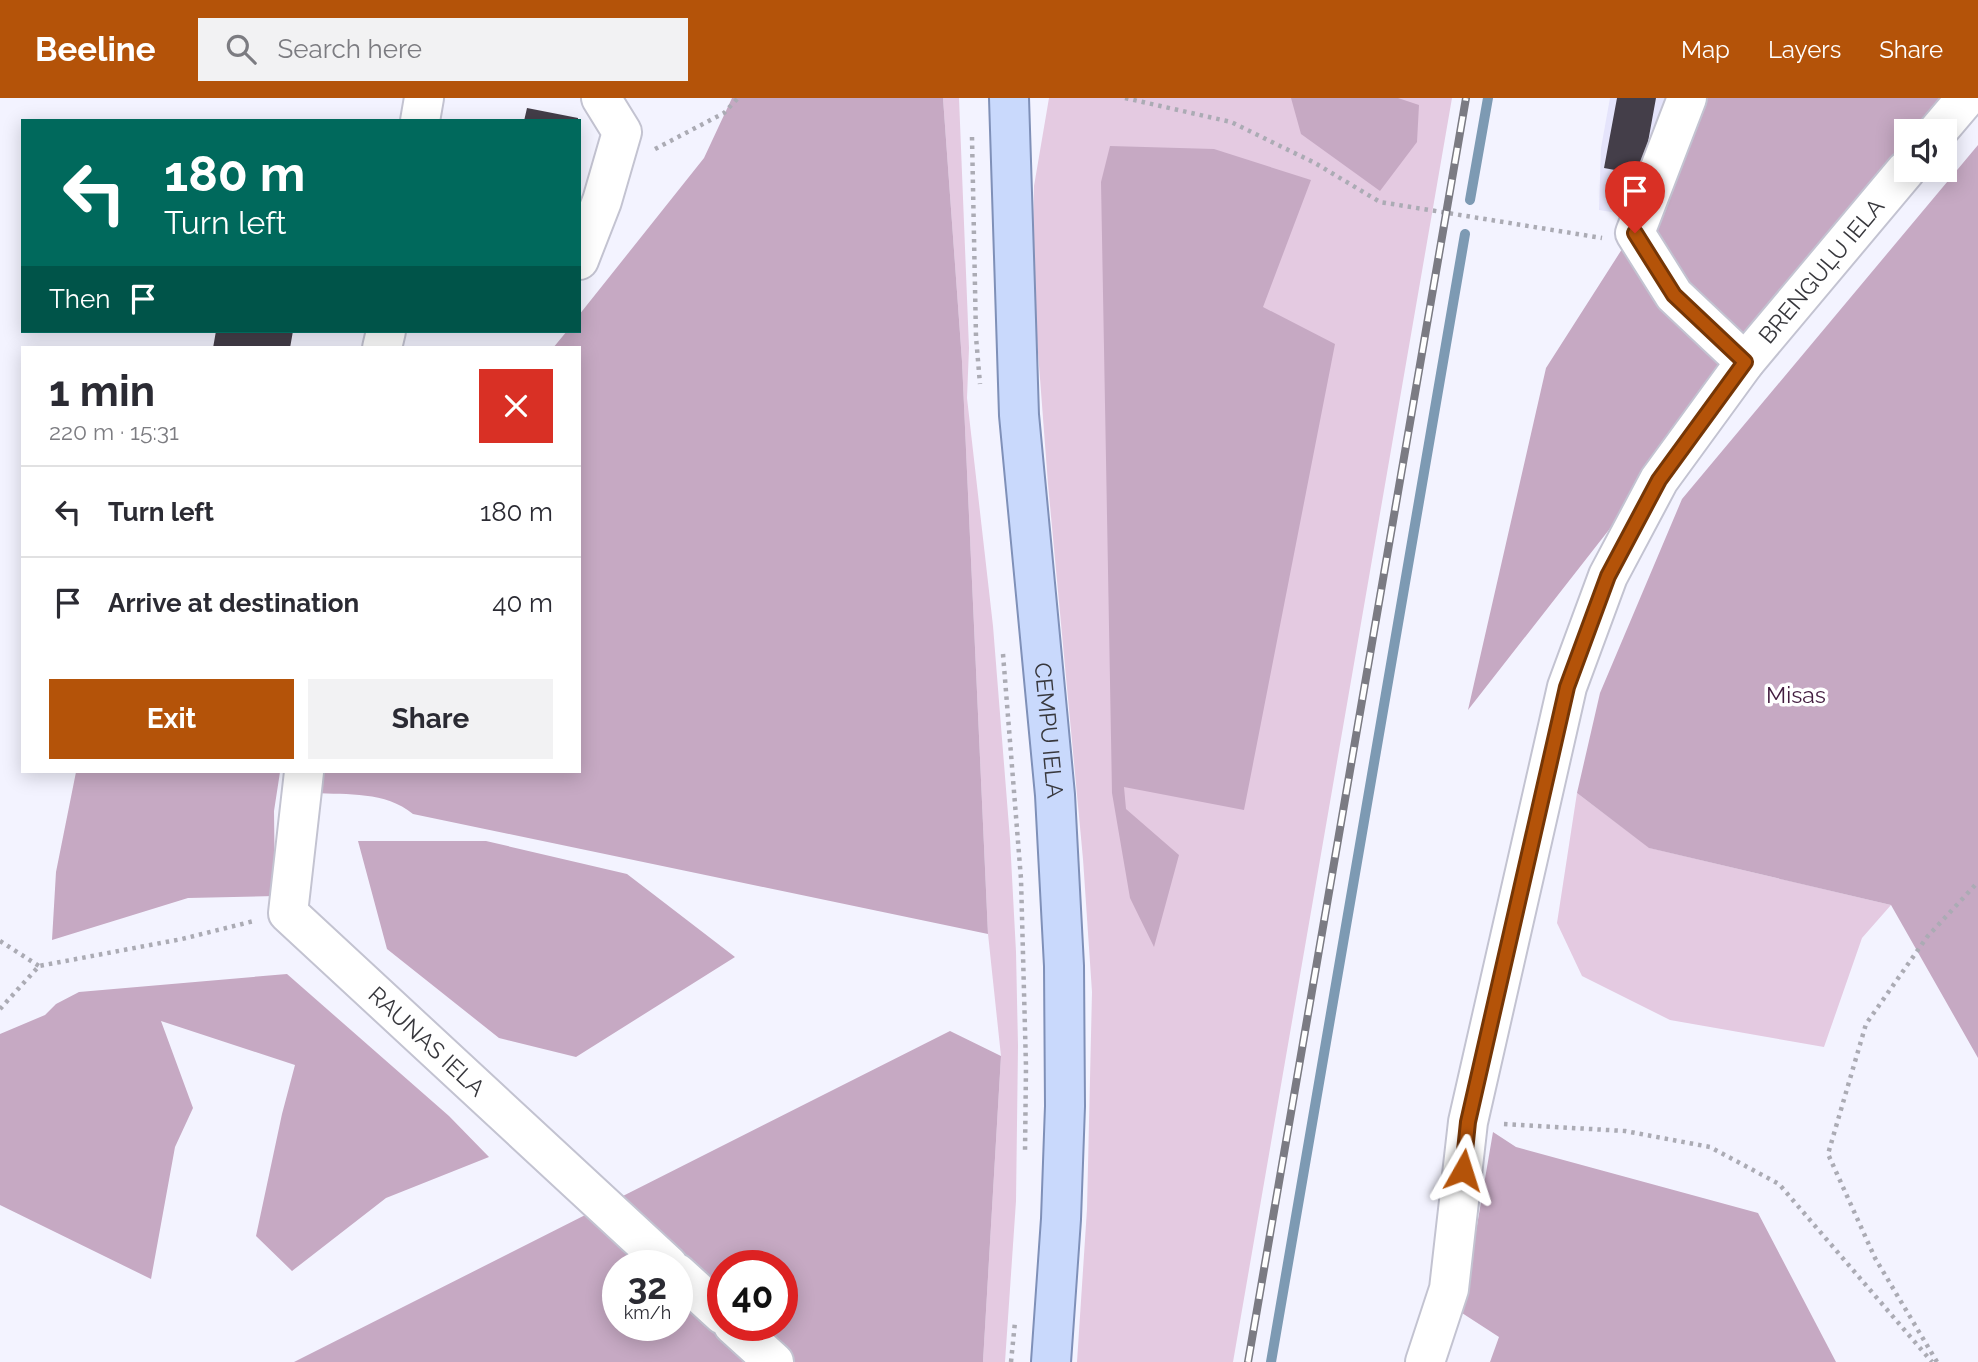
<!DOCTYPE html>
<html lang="en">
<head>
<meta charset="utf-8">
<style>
	:root { --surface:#fff; --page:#f2f2f3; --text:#2b2b33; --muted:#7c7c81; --line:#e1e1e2; --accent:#b45309 }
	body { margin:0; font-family:Raleway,sans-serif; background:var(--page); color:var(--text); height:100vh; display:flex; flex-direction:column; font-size:26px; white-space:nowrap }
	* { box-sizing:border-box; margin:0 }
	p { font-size:23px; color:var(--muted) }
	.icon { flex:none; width:38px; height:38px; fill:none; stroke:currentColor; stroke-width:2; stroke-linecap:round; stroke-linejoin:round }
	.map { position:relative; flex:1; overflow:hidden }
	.side { position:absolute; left:21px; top:248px; width:560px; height:427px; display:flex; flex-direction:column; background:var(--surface); border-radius:0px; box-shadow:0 4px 18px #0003 }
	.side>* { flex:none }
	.hud { position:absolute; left:21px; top:21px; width:560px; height:214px; border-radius:0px; box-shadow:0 4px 18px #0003; background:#00695c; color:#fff; overflow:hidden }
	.fabs { position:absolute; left:1894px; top:21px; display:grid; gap:14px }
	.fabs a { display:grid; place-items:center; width:63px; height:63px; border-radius:0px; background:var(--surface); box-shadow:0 4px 18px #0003; font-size:35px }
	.speed { position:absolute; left:602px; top:1152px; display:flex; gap:14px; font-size:35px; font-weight:700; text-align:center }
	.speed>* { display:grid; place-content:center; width:91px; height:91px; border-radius:50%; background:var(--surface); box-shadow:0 4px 18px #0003; line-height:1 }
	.speed small { font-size:18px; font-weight:400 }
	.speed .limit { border:10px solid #d22; background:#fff; color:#111 }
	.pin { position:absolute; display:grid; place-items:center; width:60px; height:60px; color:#fff; margin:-72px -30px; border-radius:50% 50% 50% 0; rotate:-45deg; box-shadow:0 0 7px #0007 }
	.pin .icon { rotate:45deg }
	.me { position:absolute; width:77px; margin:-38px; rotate:6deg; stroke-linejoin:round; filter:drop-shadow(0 0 5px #0008) }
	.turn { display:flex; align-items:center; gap:24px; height:147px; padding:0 28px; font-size:32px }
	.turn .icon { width:91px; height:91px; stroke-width:2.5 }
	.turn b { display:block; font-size:49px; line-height:60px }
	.then { display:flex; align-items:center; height:66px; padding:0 28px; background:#0003; gap:14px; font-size:26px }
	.round { display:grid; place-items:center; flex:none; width:74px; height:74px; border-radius:0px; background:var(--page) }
	.head { display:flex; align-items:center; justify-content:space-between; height:119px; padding:0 28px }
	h1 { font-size:42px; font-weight:700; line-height:52px }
	.button { display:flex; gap:14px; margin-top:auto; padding:14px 28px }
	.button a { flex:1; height:80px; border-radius:0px; background:var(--accent); color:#fff; font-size:28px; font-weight:700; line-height:80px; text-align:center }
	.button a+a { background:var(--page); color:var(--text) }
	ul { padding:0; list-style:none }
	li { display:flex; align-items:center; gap:21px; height:91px; padding:0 28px; border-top:2px solid var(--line) }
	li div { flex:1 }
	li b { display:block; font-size:26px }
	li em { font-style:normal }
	header { display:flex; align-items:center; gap:42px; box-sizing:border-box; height:98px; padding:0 35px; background:var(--accent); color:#fff }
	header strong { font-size:33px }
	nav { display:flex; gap:38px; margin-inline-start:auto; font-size:24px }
	.search { width:490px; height:63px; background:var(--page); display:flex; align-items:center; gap:18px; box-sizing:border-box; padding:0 24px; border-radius:0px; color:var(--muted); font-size:26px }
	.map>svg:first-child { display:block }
	.built { fill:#e5e4fb }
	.green { fill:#e4cae1 }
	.forest { fill:#c6a9c3; fill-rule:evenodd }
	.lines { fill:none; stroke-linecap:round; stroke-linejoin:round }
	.stream { stroke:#7d9ab3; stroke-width:10 }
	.building { fill:#443e49 }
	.minor-casing { stroke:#c3c3d1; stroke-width:42 }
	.major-casing { stroke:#7f90b8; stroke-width:42 }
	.path { stroke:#ababb4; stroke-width:4.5; stroke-dasharray:3.5 5; stroke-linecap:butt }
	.minor { stroke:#fff; stroke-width:38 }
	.major { stroke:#c9d9fc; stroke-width:38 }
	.rail-casing { stroke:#7b7b83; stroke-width:8 }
	.rail { stroke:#fff; stroke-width:5; stroke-dasharray:16; stroke-linecap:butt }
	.route-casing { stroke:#753606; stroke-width:18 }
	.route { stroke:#b45309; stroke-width:12 }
	.labels { text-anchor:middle; stroke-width:7; stroke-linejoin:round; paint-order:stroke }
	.street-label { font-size:23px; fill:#38383d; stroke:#fff }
	.park-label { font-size:23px; fill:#421c3f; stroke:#fff }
</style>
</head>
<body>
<header>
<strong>Beeline</strong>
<div class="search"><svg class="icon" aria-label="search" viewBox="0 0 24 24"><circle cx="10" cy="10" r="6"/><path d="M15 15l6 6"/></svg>Search here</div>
<nav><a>Map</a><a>Layers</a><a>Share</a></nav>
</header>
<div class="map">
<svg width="1978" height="1264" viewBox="0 0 1978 1264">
	<rect width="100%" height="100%" fill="#f3f3ff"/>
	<!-- built -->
	<path class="built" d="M1610,0H1721L1649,120L1599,112L1601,50Z"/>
	<!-- green -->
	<path class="green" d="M943,0H959L969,250L967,300L993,528L1010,741L1016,854L1018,948L1016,1103L1005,1264H983L1001,958L988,836L962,263Z
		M1049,0H1452L1233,1264H1077L1087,1111L1092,894L1083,761L1048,386L1032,175L1034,88Z
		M1577,695L1650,750L1891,807L1862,840L1824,949L1670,922L1582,878L1557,825Z"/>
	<!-- forest -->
	<path class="forest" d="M732,0H943L962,263L988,836L413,716C385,693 348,697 314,695L321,674H579V250H553L567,233H579V217L704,60Z
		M1291,0H1398L1419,7L1417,44L1380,93L1301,36Z
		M1702,0H1946L1920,33H1906V52L1468,612L1546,270L1663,87Z
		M1978,47V960L1891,807L1649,750L1577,695L1600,595L1682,401Z
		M1110,48L1214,51L1311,82L1263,209L1335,246L1244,712L1124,689L1126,711L1179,757L1154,849L1130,800L1112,695L1101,84Z
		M76,674H280L274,713L275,798L188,800L52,842L56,774Z
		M358,743H486L627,776L735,859L576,959L499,940L387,851Z
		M287,876L449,1018L489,1059L386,1100L292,1173L256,1138L282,1016L295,967L161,923L193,1010L175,1049L151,1181L0,1107V936L45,917L56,906L79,894Z
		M950,933L1001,958L983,1264H294ZM618,1167H677V1227H618ZM723,1167H782V1227H723Z
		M1493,1034L1516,1049L1758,1115L1836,1264H1490L1499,1239L1462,1215Z"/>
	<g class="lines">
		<!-- stream -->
		<path class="stream" d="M1470,102L1488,0
			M1271,1264L1465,136"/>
	</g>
	<!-- building -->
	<path class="building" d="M1617,0H1656L1642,77L1604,70Z
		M527,10L578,20V23H524Z
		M216,233H293L290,250H213Z"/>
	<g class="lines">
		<!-- minor casing -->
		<g class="minor-casing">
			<g id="minor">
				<path d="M1687,0L1635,135L1674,197L1745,264"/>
				<path d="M420,23L424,0"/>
				<path d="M1938,33L1966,0"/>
				<path d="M579,162L602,103L622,34L601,0"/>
				<path d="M382,250L386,233"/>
				<path id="s1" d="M304,674L288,815L668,1167"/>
				<path d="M677,1175L723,1217"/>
				<path d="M733,1227L774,1264"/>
				<path id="s2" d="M1425,1264L1449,1191L1468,1024L1567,589L1608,478L1659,382L1745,264L1906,72"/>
			</g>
		</g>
		<!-- major casing -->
		<g class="major-casing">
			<g id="major">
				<path id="s3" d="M1009,0L1019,317L1055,697L1064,868L1065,1008L1061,1121L1051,1264"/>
			</g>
		</g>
		<!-- path -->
		<path class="path" d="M1125,0L1231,24L1315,65L1380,104L1602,140
			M972,39L976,239L980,286
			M655,51L724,15L738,0
			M1003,556L1021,781L1026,969L1025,1054
			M0,843L39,868
			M0,911L39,868L182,841L254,823
			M1504,1026L1625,1033L1710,1049L1779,1086L1932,1264
			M1011,1264L1015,1224
			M1937,1264L1875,1160L1828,1056L1866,926L1927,839L1978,784"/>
		<!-- minor -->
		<use href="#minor" class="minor"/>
		<!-- major -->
		<use href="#major" class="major"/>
		<!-- rail casing -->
		<g class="rail-casing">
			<path id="rail" d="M1248,1264L1466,0"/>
		</g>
		<!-- rail -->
		<use href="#rail" class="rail"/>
	</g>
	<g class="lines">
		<!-- route casing -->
		<g class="route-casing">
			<path id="route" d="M1463,1072L1468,1024L1567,589L1608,478L1659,382L1745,264L1674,197L1635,135"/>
		</g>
		<!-- route -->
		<use href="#route" class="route"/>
	</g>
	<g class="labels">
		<!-- street labels -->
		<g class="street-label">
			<text dy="8" stroke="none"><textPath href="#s2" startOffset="1183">BRENGUĻU IELA</textPath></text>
			<text dy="8" stroke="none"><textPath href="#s3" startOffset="634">CEMPU IELA</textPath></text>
			<text dy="8" stroke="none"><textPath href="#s1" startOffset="331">RAUNAS IELA</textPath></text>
		</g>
		<!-- park labels -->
		<g class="park-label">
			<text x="1796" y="605">Misas</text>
		</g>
	</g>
</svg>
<div class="fabs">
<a><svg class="icon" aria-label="sound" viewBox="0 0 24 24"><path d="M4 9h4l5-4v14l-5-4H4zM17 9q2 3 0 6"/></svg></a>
</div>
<div class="speed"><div>32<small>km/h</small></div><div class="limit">40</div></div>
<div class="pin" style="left:1635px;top:135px;background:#d93025"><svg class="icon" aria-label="arrive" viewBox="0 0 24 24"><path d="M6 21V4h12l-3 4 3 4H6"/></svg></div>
<svg class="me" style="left:1463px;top:1072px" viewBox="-20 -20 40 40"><path d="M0-17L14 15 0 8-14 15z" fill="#b45309" stroke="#fff" stroke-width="4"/></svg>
<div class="hud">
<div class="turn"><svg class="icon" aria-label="left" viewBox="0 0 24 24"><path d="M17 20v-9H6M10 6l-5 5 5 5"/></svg><div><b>180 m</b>Turn left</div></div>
<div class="then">Then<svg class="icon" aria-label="arrive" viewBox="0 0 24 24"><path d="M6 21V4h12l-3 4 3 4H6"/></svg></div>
</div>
<section class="side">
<div class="head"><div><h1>1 min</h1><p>220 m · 15:31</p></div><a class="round" style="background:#d93025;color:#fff"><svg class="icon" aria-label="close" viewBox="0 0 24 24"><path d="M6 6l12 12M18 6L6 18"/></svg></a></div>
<ul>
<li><svg class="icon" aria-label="left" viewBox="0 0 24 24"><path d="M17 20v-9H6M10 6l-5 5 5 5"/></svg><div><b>Turn left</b></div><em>180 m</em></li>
<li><svg class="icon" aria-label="arrive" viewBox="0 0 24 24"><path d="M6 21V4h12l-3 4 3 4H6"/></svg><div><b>Arrive at destination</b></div><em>40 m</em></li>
</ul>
<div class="button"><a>Exit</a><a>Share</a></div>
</section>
</div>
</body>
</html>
